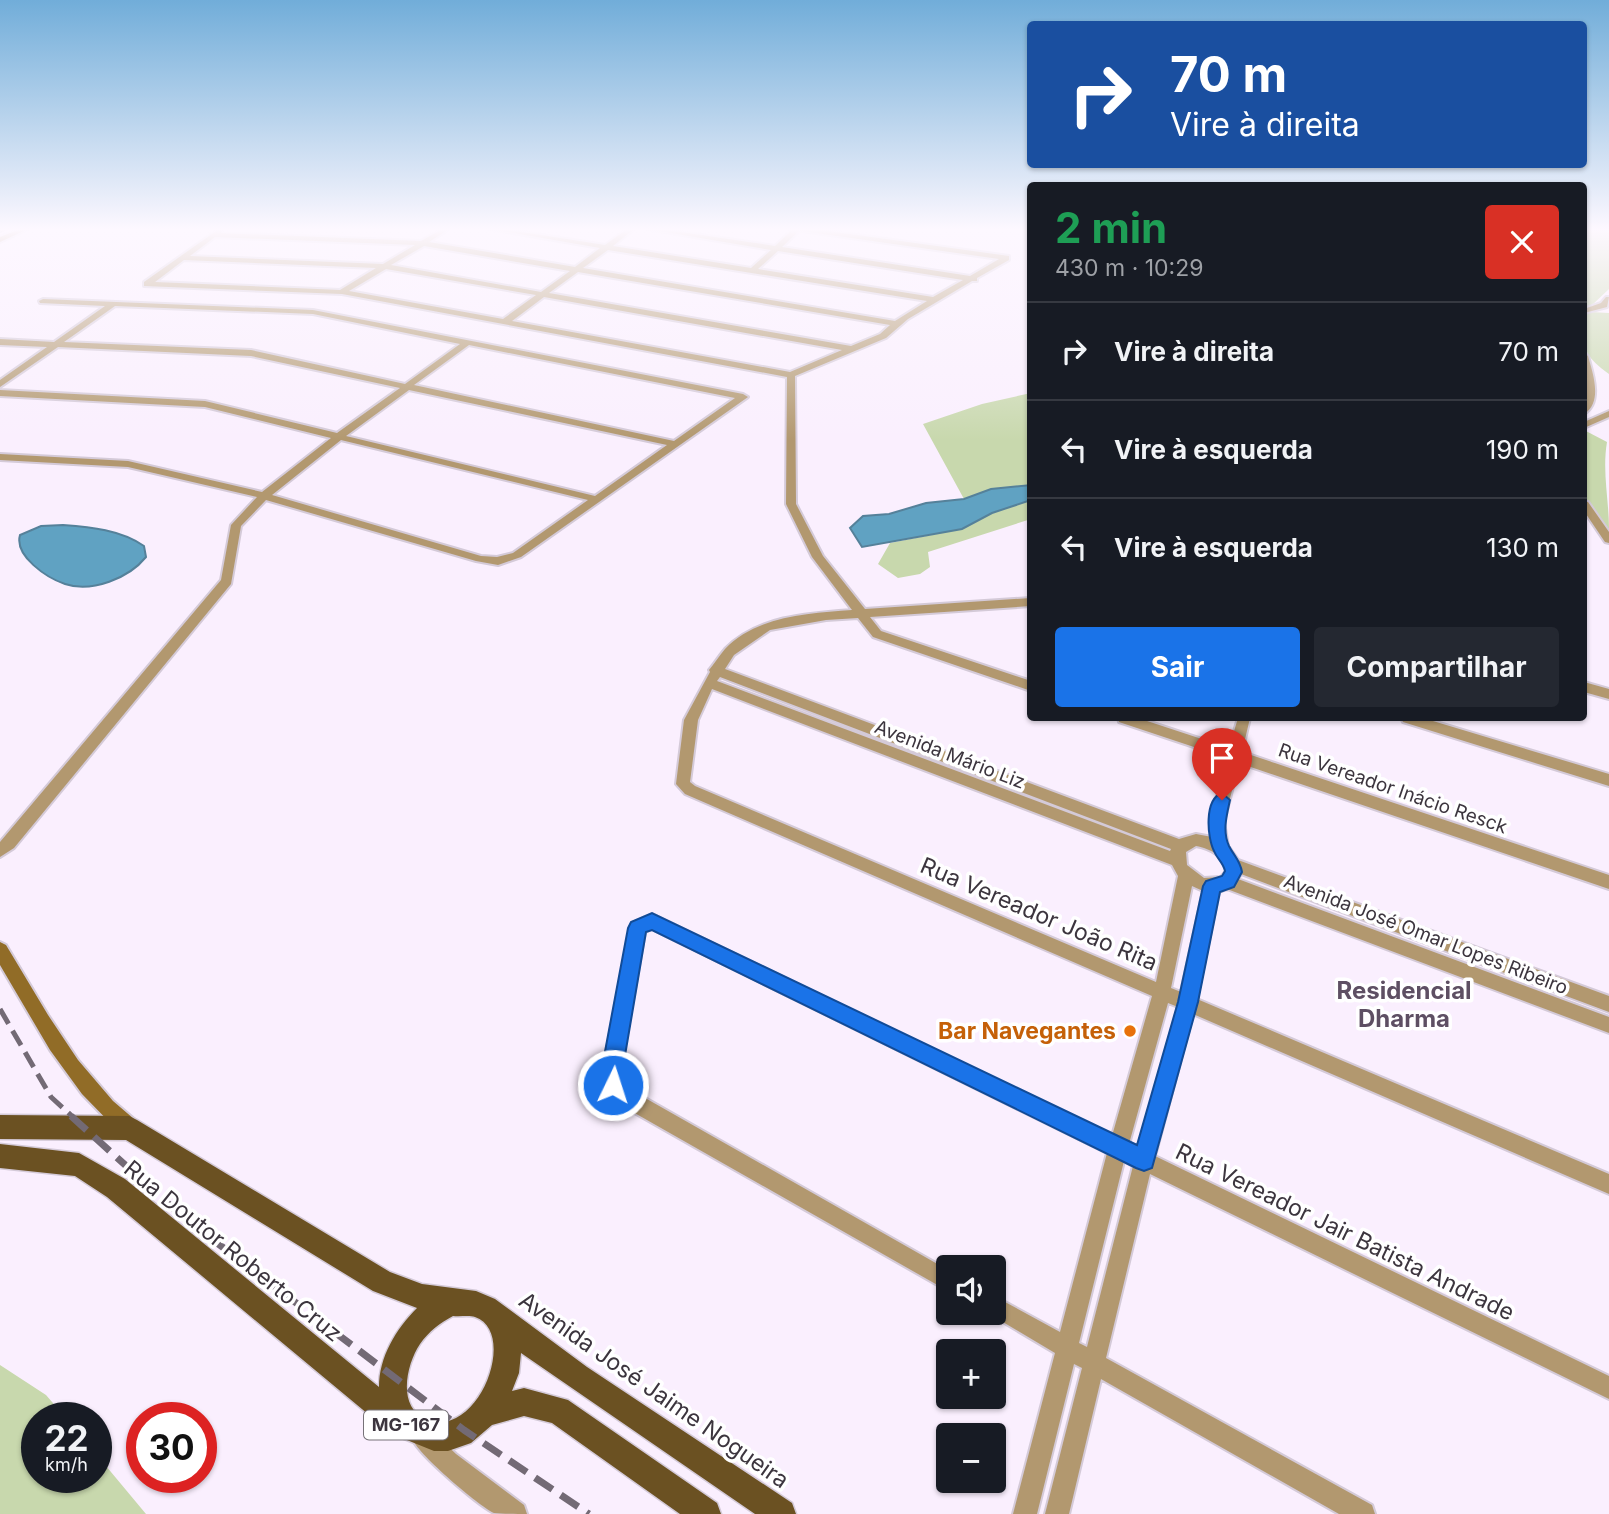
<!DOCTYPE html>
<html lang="pt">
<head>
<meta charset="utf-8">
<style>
	:root { --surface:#171b24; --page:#242831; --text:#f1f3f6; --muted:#9ea1a6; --line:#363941; --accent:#1a73e8 }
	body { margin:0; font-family:Inter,sans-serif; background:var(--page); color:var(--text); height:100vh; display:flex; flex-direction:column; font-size:26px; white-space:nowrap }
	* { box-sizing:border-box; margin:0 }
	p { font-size:23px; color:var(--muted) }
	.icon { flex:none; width:38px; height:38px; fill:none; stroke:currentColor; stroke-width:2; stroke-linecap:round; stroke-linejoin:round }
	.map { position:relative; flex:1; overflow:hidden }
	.sheet { position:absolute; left:1027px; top:182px; width:560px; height:539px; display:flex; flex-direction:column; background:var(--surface); border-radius:7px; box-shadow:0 2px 5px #0004 }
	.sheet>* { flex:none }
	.hud { position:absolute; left:1027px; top:21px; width:560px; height:147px; border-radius:7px; box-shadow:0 2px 5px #0004; background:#1a4fa0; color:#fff; overflow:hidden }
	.tools { position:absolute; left:936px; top:1255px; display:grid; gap:14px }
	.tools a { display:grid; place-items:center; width:70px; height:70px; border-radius:7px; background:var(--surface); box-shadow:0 2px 5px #0004; font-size:35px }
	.speed { position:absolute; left:21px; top:1402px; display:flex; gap:14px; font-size:35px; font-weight:700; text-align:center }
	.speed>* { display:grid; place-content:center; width:91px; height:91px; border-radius:50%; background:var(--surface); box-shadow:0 2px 5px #0004; line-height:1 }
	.speed small { font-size:18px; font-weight:400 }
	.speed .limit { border:10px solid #d22; background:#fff; color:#111 }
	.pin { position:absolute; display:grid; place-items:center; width:60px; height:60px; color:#fff; margin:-72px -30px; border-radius:50% 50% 50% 0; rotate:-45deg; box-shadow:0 0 7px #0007 }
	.pin .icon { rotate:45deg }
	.me { position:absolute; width:77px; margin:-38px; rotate:4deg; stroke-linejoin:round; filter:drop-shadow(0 0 5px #0008) }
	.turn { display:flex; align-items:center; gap:24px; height:147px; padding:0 28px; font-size:32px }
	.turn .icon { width:91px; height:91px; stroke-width:2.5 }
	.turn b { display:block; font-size:49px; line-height:60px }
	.round { display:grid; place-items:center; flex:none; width:74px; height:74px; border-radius:7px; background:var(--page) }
	.head { display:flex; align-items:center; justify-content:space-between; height:119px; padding:0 28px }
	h1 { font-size:42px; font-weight:700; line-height:52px; color:#1e9e55 }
	.cta { display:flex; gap:14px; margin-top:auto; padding:14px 28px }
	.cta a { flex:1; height:80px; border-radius:7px; background:var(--accent); color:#fff; font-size:28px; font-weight:700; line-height:80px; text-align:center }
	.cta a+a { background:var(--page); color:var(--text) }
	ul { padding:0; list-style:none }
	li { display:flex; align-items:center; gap:21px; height:98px; padding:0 28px; border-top:2px solid var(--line) }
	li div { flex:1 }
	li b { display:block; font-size:26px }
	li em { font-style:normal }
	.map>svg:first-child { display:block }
	.green { fill:#c8d8ad }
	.water { fill:#60a2c2; stroke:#55819a; stroke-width:2 }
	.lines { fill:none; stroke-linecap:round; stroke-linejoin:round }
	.street-casing { stroke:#d4cad8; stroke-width:4 }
	.secondary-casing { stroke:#d4cad8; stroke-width:4 }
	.primary-casing { stroke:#d4cad8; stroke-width:3 }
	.street { fill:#b2986f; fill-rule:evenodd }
	.secondary { fill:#916c27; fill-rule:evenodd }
	.primary { fill:#6b5122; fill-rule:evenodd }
	.rail-far2 { stroke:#736a75; stroke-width:2.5; stroke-dasharray:8 4.5; stroke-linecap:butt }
	.rail-far1 { stroke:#736a75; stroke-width:5; stroke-dasharray:17 8; stroke-linecap:butt }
	.rail { stroke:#736a75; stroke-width:7; stroke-dasharray:21 10; stroke-linecap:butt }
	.route { fill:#1a73e8; stroke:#114b97; stroke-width:2 }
	.food-dot { fill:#e8710a; stroke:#fff; stroke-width:2.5 }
	.labels { text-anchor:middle; stroke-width:7; stroke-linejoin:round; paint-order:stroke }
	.shield { fill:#fff; stroke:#767278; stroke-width:2 }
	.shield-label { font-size:18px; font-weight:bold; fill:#3c353e }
	.street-label { font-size:19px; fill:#3c353e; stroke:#fff }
	.near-street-label { font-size:23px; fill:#3c353e; stroke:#fff }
	.near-food-label { font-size:23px; font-weight:bold; fill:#c56008; stroke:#fff; text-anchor:end }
	.near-neighbourhood-label { font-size:24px; font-weight:bold; fill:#5e4f63; stroke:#fff }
</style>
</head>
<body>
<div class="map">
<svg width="1609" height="1514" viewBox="0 0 1609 1514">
	<rect width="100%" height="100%" fill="#faeffe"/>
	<!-- green -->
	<path class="green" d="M1584,229H1609V289L1591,306L1584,307Z
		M1590,312L1609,313V374C1580,353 1584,347 1584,314Z
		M1031,393V485L991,489L964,499L923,424L982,404Z
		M1584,430L1607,442C1602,471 1609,500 1609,529L1584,498Z
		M1031,500V519L928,552L930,567L920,574L898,578L878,564L890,543L962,529L992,513Z
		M0,1365L46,1395L65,1417L37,1418V1477H96V1454L146,1514H0Z"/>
	<!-- water -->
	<path class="water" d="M1031,485V500L992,513L962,529L862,547L850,528L863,516L889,514L926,503L964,499L991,489Z
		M63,525C91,527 121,530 144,546L146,557C129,578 92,593 65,584C47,578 14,556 20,535L41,526Z"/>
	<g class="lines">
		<!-- street casing -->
		<g class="street-casing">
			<path id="street" d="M219,229L222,231L221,233L421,241L442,229H449L429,242L575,267L600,248L490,229H504L605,245L627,229H634L613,246L751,268L771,250L647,229H661L775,246L793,229H814L1009,256V260L977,278V281H972L908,319L886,338L795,376L796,504L823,556L865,609L1031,598V606L870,617L881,631L1031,681V691L873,637L858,618L826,620L770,630L734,655L725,669L1179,839L1196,834L1212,837L1210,822L1227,758L1119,722L1118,718H1138L1229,748L1238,718H1250L1242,752L1609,875V889L1239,763L1224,822L1228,846L1238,860L1609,996V1012L1241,874L1238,879L1609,1017V1033L1227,889L1219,892L1197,999L1609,1174V1194L1193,1014L1155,1156L1609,1376V1399L1150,1174L1106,1358L1372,1505L1375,1514H1339L1101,1379L1069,1514H1045L1082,1368L1074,1364L1037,1514H1013L1055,1353L986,1312H994V1296L1060,1332L1107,1153L652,929L645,932L620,1074L624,1086L948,1270V1291L610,1099L602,1074L630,928L632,923L652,914L1112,1136L1152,996L685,794L676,784L684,720L710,672L709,670C714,664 719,656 725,649C757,616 809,613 852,610L812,557L786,504L787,377L342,294L144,286V282ZM800,230L802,231L999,259L970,276L782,247ZM215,237L415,245L383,264L190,256ZM424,246L570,271L541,292L391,265ZM608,250L927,301L895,321L583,268ZM778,251L963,280L933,297L758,269ZM184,260L376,268L340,290L155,282ZM386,269L536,295L503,319L349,291ZM578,272L890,325L880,334L851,346L549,293ZM544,297L842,350L790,372L512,321ZM720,677L1171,849L1170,851L717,681ZM712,689L1172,865L1178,876L1156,982L695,786L690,782L698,720ZM1196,846C1211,849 1223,855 1226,871L1221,877L1204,878L1187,865L1186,852ZM1192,886L1203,891L1181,992L1171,988ZM1168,1003L1178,1007L1138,1148L1129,1144ZM1124,1161L1133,1166L1087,1347L1079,1343Z
				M1606,297H1609L1607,307L1584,313V309L1601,303Z
				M43,299L313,310L743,394L748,397L521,557L498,565L476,561L266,500L241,526L231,584L14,848L0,857V842L221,580L231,525L257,497L128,467L0,460V454L128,461L262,492L331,438L205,407L0,396V390L205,401L337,433L400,388L251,356L58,347L0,387V380L47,347L0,345V339L54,342L105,306L40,303L39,301ZM115,306L313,314L460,344L405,384L251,350L64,342ZM469,345L735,398L674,441L414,385ZM409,390L667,445L595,496L346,436ZM341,440L588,500L513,553L497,557L481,556L272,495Z
				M1584,353L1588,356C1593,374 1603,402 1584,414V400L1587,390L1584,374Z
				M1609,411V417L1584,428V422Z
				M1584,501L1588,502L1609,532V543L1605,542L1584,511Z
				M1584,682L1609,689V699L1584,692Z
				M1401,718H1423L1609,774V786L1403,722Z
				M425,1428L433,1432L456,1454L524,1505L527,1514C518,1514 502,1514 494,1513C479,1506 419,1455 413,1440L417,1432Z"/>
		</g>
		<!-- secondary casing -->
		<g class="secondary-casing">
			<path id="secondary" d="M20,229H28L0,242V237Z
				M0,942L6,945L48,1015L78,1060L113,1101L134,1119L136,1126L134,1133L127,1135L120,1133L82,1094L50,1050L0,965Z"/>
		</g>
		<!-- primary casing -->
		<g class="primary-casing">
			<path id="primary" d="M0,1115L129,1116L137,1120L390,1272L422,1284L476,1291L495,1299L587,1367L792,1503L796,1514H755L521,1353L519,1373L512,1391L524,1388L568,1400L717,1503L721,1514H680L552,1423L524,1416L492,1425L471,1443L448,1451H434L392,1434L107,1197L75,1176L0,1168V1144L79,1153L125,1179L379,1387C379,1357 396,1329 417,1308L373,1291L126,1140L0,1139ZM453,1316C460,1317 469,1315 475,1317C519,1332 478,1441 426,1419C397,1407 406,1365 420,1344C429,1331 440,1323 453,1316Z"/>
		</g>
		<!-- street -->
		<use href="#street" class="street"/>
		<!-- secondary -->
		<use href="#secondary" class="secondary"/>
		<!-- primary -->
		<use href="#primary" class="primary"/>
		<!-- rail-far2 -->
		<path class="rail-far2" d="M0,232L6,229"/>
		<!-- rail-far1 -->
		<path class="rail-far1" d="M0,1009L51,1097L73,1117"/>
		<!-- rail -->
		<path class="rail" d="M71,1116L184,1218L464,1430L589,1514"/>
	</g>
	<!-- sky -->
	<linearGradient id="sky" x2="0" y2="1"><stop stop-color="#71add9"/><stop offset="0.52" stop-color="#fdf8ff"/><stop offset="1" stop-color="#fdf8ff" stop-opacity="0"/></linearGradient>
	<rect width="1609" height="441" fill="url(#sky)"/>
	<!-- route -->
	<path class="route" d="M1222,793L1230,800C1227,814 1222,831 1229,846C1234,856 1240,860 1242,872L1234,887L1220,892L1198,1002L1152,1168L1144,1171L1136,1168L652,930L646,932L622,1073L623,1085L620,1093L613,1096L606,1093L601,1073L628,928L631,922L652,913L1137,1145L1178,1002L1203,886L1206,881L1222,876L1225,871C1223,862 1217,859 1214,851C1207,837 1204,799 1222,793Z"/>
	<!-- markers -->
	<circle class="food-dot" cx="1130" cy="1031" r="7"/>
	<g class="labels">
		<!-- shield labels -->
		<rect class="shield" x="364" y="1410.5" width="84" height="29" rx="5"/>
		<g class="shield-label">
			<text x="406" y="1431">MG-167</text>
		</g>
		<!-- street labels -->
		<g class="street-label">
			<text transform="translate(950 754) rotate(21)" y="7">Avenida Mário Liz</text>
			<text transform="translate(1393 788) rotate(19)" y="7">Rua Vereador Inácio Resck</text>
			<text transform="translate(1426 934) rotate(21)" y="7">Avenida José Omar Lopes Ribeiro</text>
		</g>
		<!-- near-street labels -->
		<g class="near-street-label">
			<text transform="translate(1039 914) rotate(23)" y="8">Rua Vereador João Rita</text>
			<text transform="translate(1345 1232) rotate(26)" y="8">Rua Vereador Jair Batista Andrade</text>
			<text transform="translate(233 1251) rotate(39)" y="8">Rua Doutor Roberto Cruz</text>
			<text transform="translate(654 1390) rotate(35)" y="8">Avenida José Jaime Nogueira</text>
		</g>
		<!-- near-food labels -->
		<g class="near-food-label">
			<text x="1116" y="1039">Bar Navegantes</text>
		</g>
		<!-- near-neighbourhood labels -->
		<g class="near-neighbourhood-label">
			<text x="1404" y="999">Residencial<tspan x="1404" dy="28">Dharma</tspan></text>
		</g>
	</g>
</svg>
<div class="tools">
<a><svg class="icon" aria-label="sound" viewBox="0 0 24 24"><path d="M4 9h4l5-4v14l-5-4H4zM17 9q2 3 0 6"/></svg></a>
<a>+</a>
<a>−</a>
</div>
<div class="speed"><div>22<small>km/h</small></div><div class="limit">30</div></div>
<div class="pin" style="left:1222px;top:800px;background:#d93025"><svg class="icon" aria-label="arrive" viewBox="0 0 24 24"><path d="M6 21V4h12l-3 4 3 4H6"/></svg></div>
<svg class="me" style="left:613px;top:1085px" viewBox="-20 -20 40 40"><circle r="17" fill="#1a73e8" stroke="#fff" stroke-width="3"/><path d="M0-11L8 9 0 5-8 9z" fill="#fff"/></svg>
<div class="hud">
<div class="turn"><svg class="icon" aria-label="right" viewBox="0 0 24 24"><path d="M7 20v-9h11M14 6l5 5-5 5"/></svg><div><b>70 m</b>Vire à direita</div></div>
</div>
<section class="sheet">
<div class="head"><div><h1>2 min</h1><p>430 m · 10:29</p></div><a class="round" style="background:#d93025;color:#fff"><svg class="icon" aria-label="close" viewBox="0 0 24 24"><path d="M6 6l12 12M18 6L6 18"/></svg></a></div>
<ul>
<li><svg class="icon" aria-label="right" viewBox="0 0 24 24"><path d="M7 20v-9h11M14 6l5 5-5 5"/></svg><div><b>Vire à direita</b></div><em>70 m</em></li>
<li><svg class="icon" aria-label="left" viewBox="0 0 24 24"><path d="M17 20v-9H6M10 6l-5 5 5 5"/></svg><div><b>Vire à esquerda</b></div><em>190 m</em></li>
<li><svg class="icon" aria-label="left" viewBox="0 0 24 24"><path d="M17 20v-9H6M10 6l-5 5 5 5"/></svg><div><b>Vire à esquerda</b></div><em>130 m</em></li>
</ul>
<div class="cta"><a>Sair</a><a>Compartilhar</a></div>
</section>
</div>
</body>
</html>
